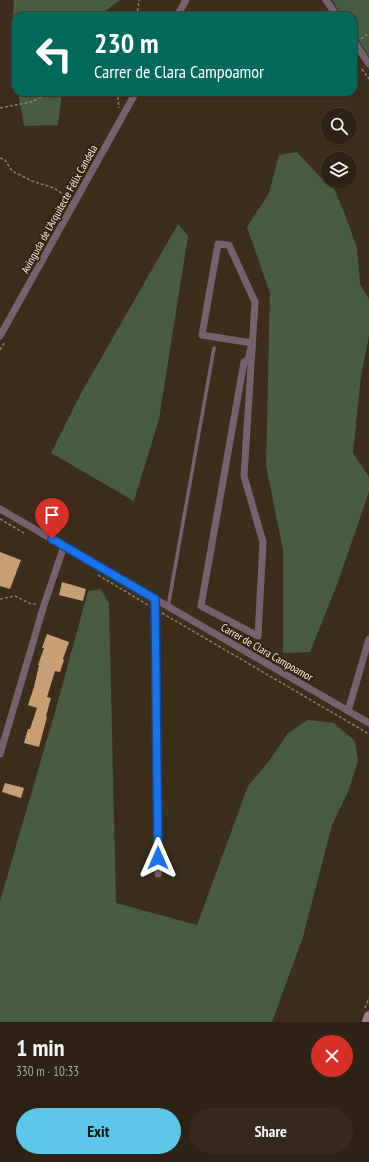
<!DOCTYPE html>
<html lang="en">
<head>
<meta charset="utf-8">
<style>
	:root { --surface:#2e2215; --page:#362a1e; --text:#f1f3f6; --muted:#a7a4a0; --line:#493f34; --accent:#5cc7e8 }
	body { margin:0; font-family:"PT Sans Narrow",sans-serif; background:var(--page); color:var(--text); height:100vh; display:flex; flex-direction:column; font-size:15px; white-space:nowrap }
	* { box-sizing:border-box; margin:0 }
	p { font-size:13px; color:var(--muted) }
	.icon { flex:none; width:22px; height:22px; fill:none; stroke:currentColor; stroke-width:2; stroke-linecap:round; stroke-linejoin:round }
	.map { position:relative; height:1022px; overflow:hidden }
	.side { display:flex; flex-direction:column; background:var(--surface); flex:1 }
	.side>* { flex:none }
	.hud { position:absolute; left:12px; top:12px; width:345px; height:84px; border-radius:12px; box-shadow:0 1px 3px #0004,0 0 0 1px var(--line); background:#00695c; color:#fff; overflow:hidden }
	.buttons { position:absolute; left:321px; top:108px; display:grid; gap:8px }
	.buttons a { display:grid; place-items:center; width:36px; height:36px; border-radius:50%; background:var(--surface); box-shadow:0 1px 3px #0004,0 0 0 1px var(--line); font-size:20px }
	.pin { position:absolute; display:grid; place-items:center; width:34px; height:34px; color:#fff; margin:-41px -17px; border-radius:50% 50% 50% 0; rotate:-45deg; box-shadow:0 0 4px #0007 }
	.pin .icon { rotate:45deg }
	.me { position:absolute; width:44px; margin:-22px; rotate:0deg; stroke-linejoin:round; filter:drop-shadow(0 0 3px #0008) }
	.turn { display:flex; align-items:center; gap:14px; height:84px; padding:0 16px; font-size:18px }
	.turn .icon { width:52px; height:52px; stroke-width:2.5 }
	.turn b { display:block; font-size:28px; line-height:34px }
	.round { display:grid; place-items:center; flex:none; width:42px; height:42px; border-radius:21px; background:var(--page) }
	.overview { display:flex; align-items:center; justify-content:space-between; height:68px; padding:0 16px }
	h1 { font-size:24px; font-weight:600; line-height:30px }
	.cta { display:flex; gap:8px; margin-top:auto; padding:8px 16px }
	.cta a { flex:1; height:46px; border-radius:24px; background:var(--accent); color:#111; font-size:16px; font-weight:600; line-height:46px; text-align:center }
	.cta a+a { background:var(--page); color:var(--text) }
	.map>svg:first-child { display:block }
	.green { fill:#465b3f }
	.building { fill:#c79f72 }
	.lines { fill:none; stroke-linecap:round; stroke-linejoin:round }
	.path { stroke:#8c7f6f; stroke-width:1.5; stroke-dasharray:3 2; stroke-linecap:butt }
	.lane { stroke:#77616e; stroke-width:3.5 }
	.street { stroke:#77616e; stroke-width:7 }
	.secondary { stroke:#9e7b8f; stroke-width:10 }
	.route-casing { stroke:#114b97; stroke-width:10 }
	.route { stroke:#1a73e8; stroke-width:7 }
	.labels { text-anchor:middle; stroke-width:4; stroke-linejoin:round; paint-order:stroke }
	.street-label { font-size:11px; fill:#fcf1e6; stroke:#332412 }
</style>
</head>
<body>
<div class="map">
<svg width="369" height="1022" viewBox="0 0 369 1022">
	<rect width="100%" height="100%" fill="#3d2e1c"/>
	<!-- green -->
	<path class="green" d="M14,0H120L99,16H16V80L11,52Z
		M332,0H369V56L353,32V16H342Z
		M18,92H62L58,125L24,126Z
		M297,152L319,176L333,187L344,212L357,248L360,284L369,299V336L361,376L353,453L369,477V492L338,582L310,652L283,653V550L266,466L270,293L247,227L269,193L279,155Z
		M178,224L188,236L159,419L134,501L51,453L80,395Z
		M101,589L109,603L116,903L197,925L248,786L269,761L288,733L308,720L334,723L355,741L358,761L348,792L332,825L303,937L272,1022H0V901L55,712L88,591Z"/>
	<!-- building -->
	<path class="building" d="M0,552L21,560L10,589L0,586Z
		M62,582L86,589L83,601L59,595Z
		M47,634L69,642L63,659L64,660L60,672L55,671L47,697L51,698L46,716L47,717L39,747L24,743L28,729H30L37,708L28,705L34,687L39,665H38L44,648H42Z
		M5,783L24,788L21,798L2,792Z"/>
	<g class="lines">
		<!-- path -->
		<path class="path" d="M137,16L139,0
			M361,39L369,33
			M362,69L369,79
			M119,92L118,98L119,108
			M0,108L31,102L43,96L56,92
			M0,158L5,160L12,171L32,181L54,188L66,196L67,199
			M0,350L5,342
			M0,519L24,533
			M98,575L148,605
			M0,599L15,596L31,604H36
			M162,613L369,734
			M365,1008L369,998"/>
		<!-- lane -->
		<path class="lane" d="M168,607L214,348"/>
		<!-- street -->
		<path class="street" d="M326,0L337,16
			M177,16L186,0
			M353,40L369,64
			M218,244L229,245L255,302L244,476L263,542L258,636L201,606L244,362L248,360L252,343L202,335Z
			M0,336L136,92
			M0,509L369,723
			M155,599L158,874
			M348,711L369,639
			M0,754L44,605L64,546"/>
		<!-- secondary -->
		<path class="secondary" d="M367,1022L369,1016"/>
	</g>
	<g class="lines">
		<!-- route casing -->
		<g class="route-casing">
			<path id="route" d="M52,539L155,599L158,858"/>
		</g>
		<!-- route -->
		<use href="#route" class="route"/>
	</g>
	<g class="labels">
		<!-- street labels -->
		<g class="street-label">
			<text transform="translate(59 209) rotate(-61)" y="4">Avinguda de l'Arquitecte Félix Candela</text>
			<text transform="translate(267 652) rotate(30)" y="4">Carrer de Clara Campoamor</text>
		</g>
	</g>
</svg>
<div class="buttons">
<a><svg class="icon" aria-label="search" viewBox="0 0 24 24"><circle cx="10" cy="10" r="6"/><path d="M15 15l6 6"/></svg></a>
<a><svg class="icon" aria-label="layers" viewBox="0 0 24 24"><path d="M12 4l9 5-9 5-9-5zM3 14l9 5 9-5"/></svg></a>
</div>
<div class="pin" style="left:52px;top:539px;background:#d93025"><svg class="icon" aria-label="arrive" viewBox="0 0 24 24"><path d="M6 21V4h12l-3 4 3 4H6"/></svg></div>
<svg class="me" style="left:158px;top:858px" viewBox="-20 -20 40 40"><path d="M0-17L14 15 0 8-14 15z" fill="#1a73e8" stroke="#fff" stroke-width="4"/></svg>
<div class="hud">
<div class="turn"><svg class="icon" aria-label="left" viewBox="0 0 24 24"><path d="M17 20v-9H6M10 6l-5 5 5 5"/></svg><div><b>230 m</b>Carrer de Clara Campoamor</div></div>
</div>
</div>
<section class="side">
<div class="overview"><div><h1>1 min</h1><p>330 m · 10:33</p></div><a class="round" style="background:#d93025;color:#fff"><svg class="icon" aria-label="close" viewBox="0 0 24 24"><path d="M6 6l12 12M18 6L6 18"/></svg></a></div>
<div class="cta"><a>Exit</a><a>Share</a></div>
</section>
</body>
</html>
